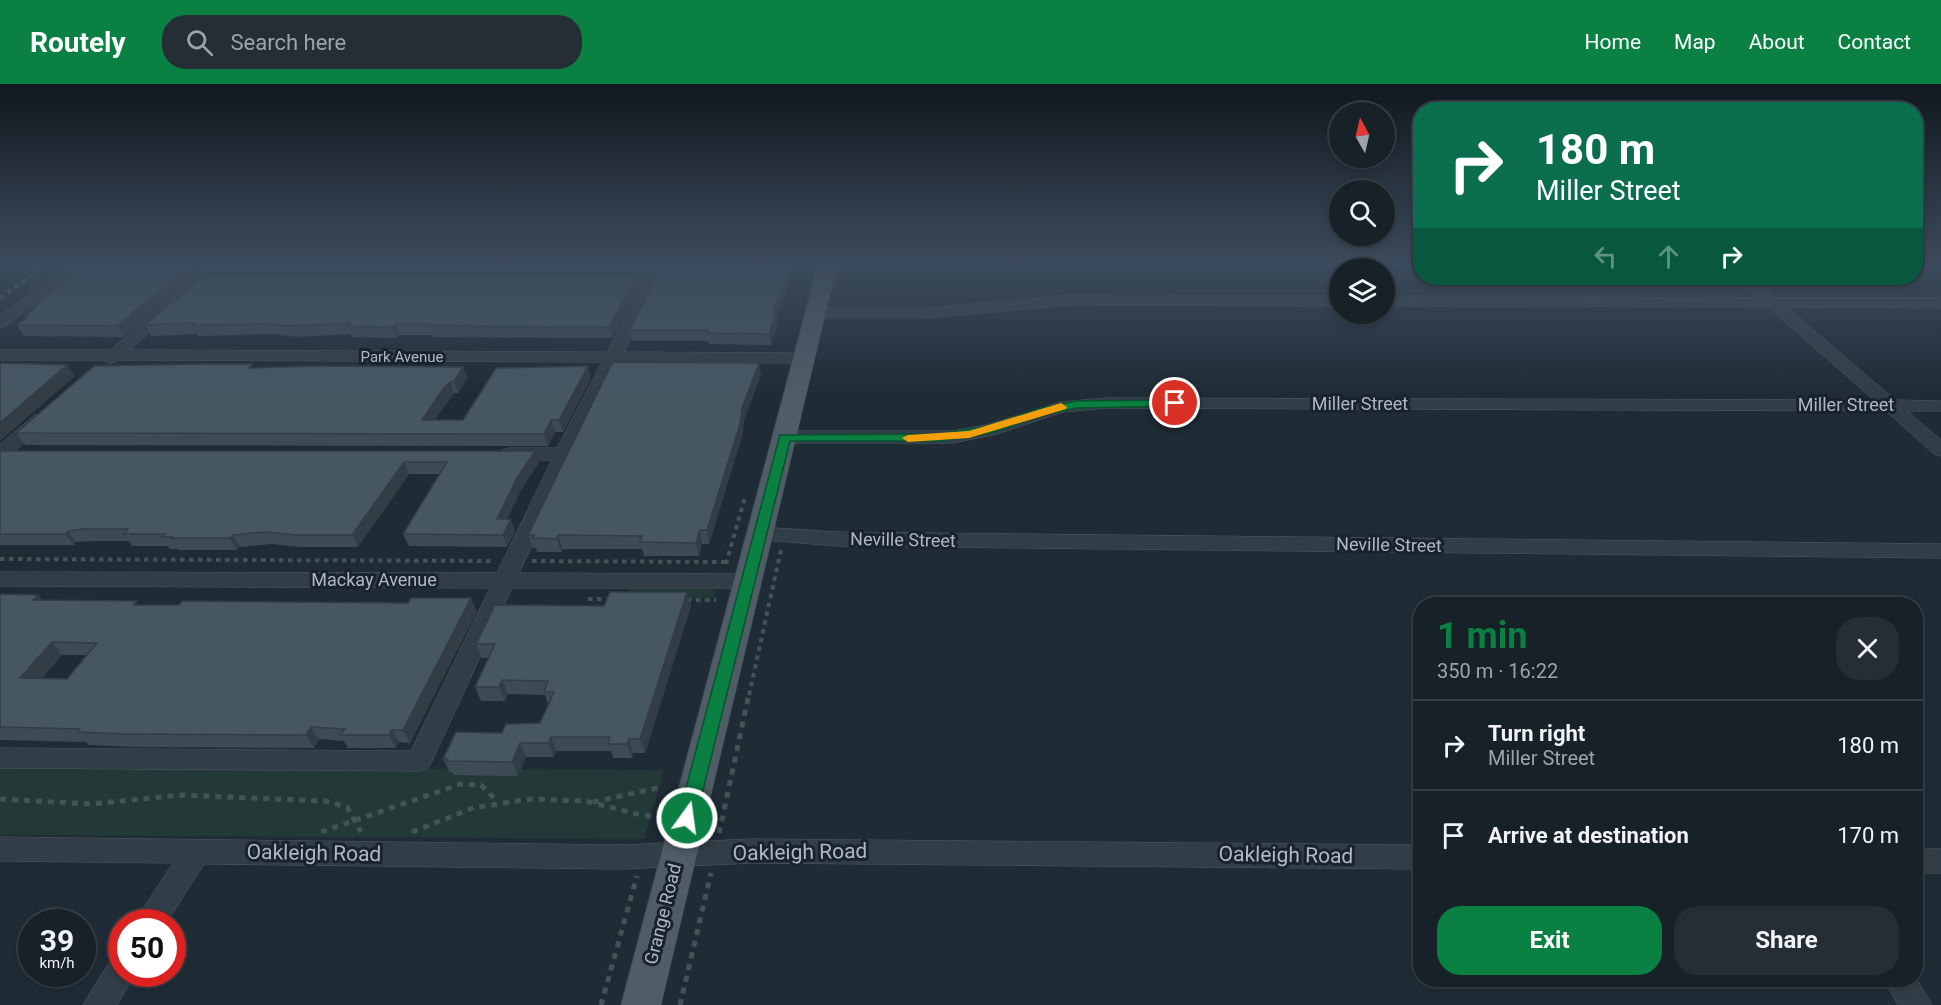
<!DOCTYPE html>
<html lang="en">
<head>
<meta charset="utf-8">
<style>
	:root { --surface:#172128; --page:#242e34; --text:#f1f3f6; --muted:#9ea3a8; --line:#363e45; --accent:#0b8043 }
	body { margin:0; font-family:Roboto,sans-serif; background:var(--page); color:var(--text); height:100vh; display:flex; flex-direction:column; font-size:22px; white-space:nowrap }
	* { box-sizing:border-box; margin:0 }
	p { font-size:20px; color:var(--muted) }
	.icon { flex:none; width:33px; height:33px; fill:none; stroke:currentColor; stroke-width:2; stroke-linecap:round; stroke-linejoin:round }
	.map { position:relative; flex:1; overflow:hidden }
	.details { position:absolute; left:1413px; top:513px; width:510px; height:390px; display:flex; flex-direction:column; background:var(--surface); border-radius:24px; box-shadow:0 3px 9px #0003,0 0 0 2px var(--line) }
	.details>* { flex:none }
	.guide { position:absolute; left:1413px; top:18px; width:510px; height:183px; border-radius:24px; box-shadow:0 3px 9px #0003,0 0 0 2px var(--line); background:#0b6e4f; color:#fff; overflow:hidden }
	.needle { width:39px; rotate:352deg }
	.buttons { position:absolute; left:1329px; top:18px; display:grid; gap:12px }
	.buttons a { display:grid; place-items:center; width:66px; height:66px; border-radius:50%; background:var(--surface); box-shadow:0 3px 9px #0003,0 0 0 2px var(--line); font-size:30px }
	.speed { position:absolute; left:18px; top:825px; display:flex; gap:12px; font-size:30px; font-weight:700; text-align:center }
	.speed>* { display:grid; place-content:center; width:78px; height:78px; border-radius:50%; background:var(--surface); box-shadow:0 3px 9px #0003,0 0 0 2px var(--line); line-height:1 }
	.speed small { font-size:15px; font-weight:400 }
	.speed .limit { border:9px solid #d22; background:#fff; color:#111 }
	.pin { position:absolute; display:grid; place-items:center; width:51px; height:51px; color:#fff; margin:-26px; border:3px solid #fff; border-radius:50%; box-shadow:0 2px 6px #0007 }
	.me { position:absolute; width:66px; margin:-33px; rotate:14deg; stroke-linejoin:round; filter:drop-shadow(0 0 4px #0008) }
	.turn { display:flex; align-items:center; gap:21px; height:126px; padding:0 24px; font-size:27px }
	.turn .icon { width:78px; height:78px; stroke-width:2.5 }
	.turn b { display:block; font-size:42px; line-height:51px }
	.lanes { display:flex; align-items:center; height:57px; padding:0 24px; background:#0003; justify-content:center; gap:30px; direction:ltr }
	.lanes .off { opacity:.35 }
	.round { display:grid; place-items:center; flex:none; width:63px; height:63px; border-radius:24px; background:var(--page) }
	.head { display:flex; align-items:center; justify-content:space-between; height:102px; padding:0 24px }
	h1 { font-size:36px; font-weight:700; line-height:45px; color:var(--accent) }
	.primary-button { display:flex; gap:12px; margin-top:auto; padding:12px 24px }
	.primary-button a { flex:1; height:69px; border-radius:24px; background:var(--accent); color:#fff; font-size:24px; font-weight:700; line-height:69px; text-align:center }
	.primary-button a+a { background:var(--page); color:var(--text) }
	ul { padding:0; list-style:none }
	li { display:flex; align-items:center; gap:18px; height:90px; padding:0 24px; border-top:2px solid var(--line) }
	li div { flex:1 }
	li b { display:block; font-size:22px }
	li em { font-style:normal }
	header { display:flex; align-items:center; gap:36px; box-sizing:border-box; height:84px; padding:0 30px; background:var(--accent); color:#fff }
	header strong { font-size:28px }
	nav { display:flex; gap:33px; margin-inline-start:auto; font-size:21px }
	.search { width:420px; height:54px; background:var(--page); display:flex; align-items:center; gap:15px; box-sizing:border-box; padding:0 21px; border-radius:24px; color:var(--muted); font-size:22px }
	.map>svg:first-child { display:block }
	.green { fill:#223937 }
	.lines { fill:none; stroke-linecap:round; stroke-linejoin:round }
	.minor-casing { stroke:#505c65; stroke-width:1 }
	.major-casing { stroke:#3c4750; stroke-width:1 }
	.path-far1 { stroke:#405655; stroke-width:4; stroke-dasharray:4.5 4.5; stroke-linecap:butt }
	.path { stroke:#405655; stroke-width:5; stroke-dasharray:6 6; stroke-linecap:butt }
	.minor { fill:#323e47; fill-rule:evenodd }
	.major { fill:#505d67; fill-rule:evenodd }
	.rail { stroke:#54636e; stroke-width:4; stroke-dasharray:4.5 4.5; stroke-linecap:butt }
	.wall { fill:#3d4b54; fill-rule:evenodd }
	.shaded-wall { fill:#323d45 }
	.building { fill:#475762; stroke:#323d45; stroke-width:1.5; fill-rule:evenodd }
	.route { fill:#0b8043; stroke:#07532c; stroke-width:1.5 }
	.slow { fill:#f59e0b }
	.labels { text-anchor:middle; stroke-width:6; stroke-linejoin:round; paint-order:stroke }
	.far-street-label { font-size:15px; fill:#acb9c4; stroke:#18232b }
	.street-label { font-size:18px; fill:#acb9c4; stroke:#18232b }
	.near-street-label { font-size:21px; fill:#acb9c4; stroke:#18232b }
</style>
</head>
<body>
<header>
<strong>Routely</strong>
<div class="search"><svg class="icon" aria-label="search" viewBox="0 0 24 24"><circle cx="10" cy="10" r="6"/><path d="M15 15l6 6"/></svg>Search here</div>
<nav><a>Home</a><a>Map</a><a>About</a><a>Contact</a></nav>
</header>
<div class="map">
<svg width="1941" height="921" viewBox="0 0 1941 921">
	<rect width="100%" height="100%" fill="#1f2c36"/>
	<!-- green -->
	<path class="green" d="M630,505H711L714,506V514H623Z
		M0,682L664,686L644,755L0,751Z"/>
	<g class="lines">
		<!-- minor casing -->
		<g class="minor-casing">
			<path id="minor" d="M70,181H87L6,242L0,244V232Z
				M210,181H226L130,266L607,268L652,181H667L624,268L804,269L812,274L804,279L619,278L519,489L748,490L756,492L759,497L756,502L748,504H512L432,677L428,684L419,687L0,684V664L411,667L490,504L0,502V488L497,489L552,376H509L502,374L500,370L502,366L509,364H557L602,278L118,276L110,280L103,276H0V266H110Z
				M1736,194H1752L1776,214H1941V224L1787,223L1895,316L1941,317V327H1907L1941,356V372L1934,370L1886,327L1106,324L1063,328L997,350L953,359H784L777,357L775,353L777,349L784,347H953L986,341L1061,318L1106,314L1874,316L1768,223L1384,222V212L1757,214Z
				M1069,211L1340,212V222L1069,221L927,234H816L808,229L816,224H927Z
				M41,330L47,331L50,335L47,339L7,374L0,376V360L35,331Z
				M760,443L837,448L1941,460V474L837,462L753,455L750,450L753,445Z
				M0,753L622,761L752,755L1420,761V785L752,779L622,785L204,780L167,838H136L141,828L173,779L0,777Z
				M1916,765H1941V789H1916Z
				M122,871V890H135L117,921H83L111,875Z
				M1916,894L1932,921H1898L1884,896H1916Z"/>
		</g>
		<!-- major casing -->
		<g class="major-casing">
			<path id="major" d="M818,181H837L661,921H621Z"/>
		</g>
		<!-- path-far1 -->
		<path class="path-far1" d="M0,475L494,477
			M532,477L726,478
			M726,480L745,413
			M588,515H610
			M687,516H716
			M749,611L781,466"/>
		<!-- path -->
		<path class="path" d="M0,715L91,720L181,711L325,717L347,723L361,748
			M593,718L662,703
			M321,748L461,700L481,701L498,718
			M412,748L473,724L530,715L585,717L641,731L664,734
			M719,749L749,610
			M601,921L637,792
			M680,921L711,789"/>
		<!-- minor -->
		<use href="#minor" class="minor"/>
		<!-- major -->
		<use href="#major" class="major"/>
		<!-- rail -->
		<path class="rail" d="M0,214L46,181"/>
	</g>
	<!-- wall -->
	<path class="wall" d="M89,181H650L646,189H221L219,184L212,182L197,190L123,253L24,252L17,241L25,235L24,234L36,222L35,221Z
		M662,181H794L787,207L777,232L778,240L771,261L709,260L708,257H632L630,246Z
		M639,202L612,254L433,253L432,251H399L397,254L352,253L350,250L297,253L275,250L198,252V250L151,252L145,241Z
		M463,283L467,294L458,309H454L435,336H463L591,294L563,348H555L548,362L25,361L16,349L254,284Z
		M761,291L744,336L742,352L709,460H702L699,472H644L642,465H563L561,468H537L536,464H533L528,451Z
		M0,367L539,378L521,406L507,435L515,447L507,463L409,462L403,450L440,390H409L358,463H302L271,460L240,463L237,466H179L178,465H170L168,462H132L129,457H92L76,458L74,461H0Z
		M687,508L691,522L645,669H633L632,674H613L611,667H556L554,673H526L518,692L454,691L453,689L450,688L443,675L502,649L540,639L548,620L545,611L508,610L505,617H481L475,603L489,574H482L476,560L604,522Z
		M0,510L38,511L42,516L140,521L477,527L410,659L399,658L396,664H348L344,657L319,655L314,664L135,663L89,661L86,658L0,656ZM62,571H86L67,595L42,594Z"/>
	<!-- shaded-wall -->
	<path class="shaded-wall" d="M190,181L212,182L197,190L123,253L117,242Z
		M644,181H650L646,189Z
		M790,181H794L787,207L777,232L778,240L771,261L769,250L774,224Z
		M637,192L639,202L612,254L609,243Z
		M395,240L399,251L397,254L392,243Z
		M759,279L761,291L744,336L742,352L709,460L707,446L742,324Z
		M67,281L75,292L0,357V339Z
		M588,282L591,294L563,348L559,336Z
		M463,283L467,294L458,309L454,298Z
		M450,298L454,309L448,317L427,348L422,336L443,305Z
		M551,336L555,348L548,362L544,350Z
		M535,367L539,378L521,406L501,447L497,435L517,394Z
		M404,378L409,390L358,463L352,451Z
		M511,435L515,447L507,463L503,451Z
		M700,446L702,460L699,472L696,459Z
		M68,447L76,458L74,461L65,450Z
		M233,451L240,463L237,466L230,454Z
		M558,451L563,465L561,468L557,455Z
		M687,508L691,522L645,669L640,655Z
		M38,511L48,523L33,516Z
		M471,514L477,527L410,659L403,646Z
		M52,558L62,571L31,607L20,594Z
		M502,596L508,610L505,617L499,603Z
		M311,643L319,655L314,664L306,651Z
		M392,646L399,658L396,664L389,651Z
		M551,653L556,667L554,673L548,659Z
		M629,655L633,669L632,674L627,660Z
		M520,659L526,673L518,692L512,678Z"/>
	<!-- building -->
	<path class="building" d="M89,181H190L117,242L17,241L27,234H24L37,221H35Z
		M662,181H790L786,196L774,224V229H776L769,250L707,249L708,246H630Z
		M204,192H637L609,243L429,242L431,240H395L392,243L347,242L350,239L292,242L270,240L193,241L194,239L145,241Z
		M615,278L759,279L742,324L740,340L707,446H700L696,459L640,458L642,452L558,451L557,455L532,454L534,451H528L611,281Z
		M0,279L67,281L0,339Z
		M205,280H253L249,284L314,282L463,283L454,298H450L443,305L422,336H463L496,284L588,282L559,336H551L544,350L16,349L94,282Z
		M0,367H535L517,394L497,435H511L503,451L403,450L447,378H404L352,451H296L265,448L233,451L230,454H171L172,453H162L165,450H124L128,445H83L68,447L65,450H0Z
		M610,508H687L640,655H629L627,660H608L610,653H551L548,659H520L512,678L447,677L448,675H443L456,648L502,649L506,640L540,639L554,608H544L548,597L502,596L499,603H475L495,560H476L495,521L604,522Z
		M0,510L38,511L33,516L137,517L133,521H179L182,517L408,519L411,514H471L403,646H392L389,651H340L345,645L311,643L306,651L125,650L78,648L80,645L0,643ZM52,558L97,559L67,595L20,594Z"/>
	<!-- sky -->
	<linearGradient id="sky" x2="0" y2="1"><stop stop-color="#11181e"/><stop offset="0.58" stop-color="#3c4b5d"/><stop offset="1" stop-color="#3c4b5d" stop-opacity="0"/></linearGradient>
	<rect width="1941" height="310" fill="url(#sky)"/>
	<!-- route -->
	<path class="route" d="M1175,316L1179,317V322L1076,324L1047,330L990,349L940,357H790L696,734L693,739L687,741L681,739L678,734L780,351L940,350L988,342L1041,324L1076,317Z"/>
	<!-- slow -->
	<path class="slow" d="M1061,319L1067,323L1066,325L969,354L908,358L902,354L908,351L969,347Z"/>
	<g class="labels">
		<!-- far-street labels -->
		<g class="far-street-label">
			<text x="402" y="278">Park Avenue</text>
		</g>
		<!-- street labels -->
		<g class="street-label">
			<text x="1360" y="326">Miller Street</text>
			<text x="1846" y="327">Miller Street</text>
			<text transform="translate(903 456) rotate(1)" y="6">Neville Street</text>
			<text transform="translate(1389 461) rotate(1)" y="6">Neville Street</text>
			<text x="374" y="502">Mackay Avenue</text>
			<text transform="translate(663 830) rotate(-76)" y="6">Grange Road</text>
		</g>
		<!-- near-street labels -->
		<g class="near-street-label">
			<text transform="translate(800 768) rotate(-1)" y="7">Oakleigh Road</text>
			<text transform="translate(314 769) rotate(1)" y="7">Oakleigh Road</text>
			<text transform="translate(1286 771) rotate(1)" y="7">Oakleigh Road</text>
		</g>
	</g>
</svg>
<div class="buttons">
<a><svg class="needle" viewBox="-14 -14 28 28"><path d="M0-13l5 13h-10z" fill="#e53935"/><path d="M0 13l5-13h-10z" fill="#9ea3a8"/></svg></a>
<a><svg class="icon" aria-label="search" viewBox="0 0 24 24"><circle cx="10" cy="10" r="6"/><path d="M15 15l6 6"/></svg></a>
<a><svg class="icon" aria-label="layers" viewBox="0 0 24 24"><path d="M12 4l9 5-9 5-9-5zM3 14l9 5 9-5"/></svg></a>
</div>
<div class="speed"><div>39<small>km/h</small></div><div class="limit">50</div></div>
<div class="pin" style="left:1175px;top:319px;background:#d93025"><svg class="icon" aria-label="arrive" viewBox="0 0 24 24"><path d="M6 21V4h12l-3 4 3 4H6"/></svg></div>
<svg class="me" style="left:687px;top:734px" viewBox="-20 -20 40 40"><circle r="17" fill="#0b8043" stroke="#fff" stroke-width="3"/><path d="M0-11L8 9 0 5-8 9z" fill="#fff"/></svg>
<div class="guide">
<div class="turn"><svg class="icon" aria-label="right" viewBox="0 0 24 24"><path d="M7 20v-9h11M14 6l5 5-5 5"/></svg><div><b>180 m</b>Miller Street</div></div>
<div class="lanes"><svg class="icon off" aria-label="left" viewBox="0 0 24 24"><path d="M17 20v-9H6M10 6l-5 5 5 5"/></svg><svg class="icon off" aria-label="ahead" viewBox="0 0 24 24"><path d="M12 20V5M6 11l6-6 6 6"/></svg><svg class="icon" aria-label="right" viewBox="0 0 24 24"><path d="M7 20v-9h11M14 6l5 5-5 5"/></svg></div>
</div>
<section class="details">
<div class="head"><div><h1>1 min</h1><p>350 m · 16:22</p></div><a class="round"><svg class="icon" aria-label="close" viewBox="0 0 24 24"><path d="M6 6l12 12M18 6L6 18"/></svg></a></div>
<ul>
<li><svg class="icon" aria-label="right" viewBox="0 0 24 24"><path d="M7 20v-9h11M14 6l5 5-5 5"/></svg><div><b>Turn right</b><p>Miller Street</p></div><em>180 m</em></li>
<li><svg class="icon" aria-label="arrive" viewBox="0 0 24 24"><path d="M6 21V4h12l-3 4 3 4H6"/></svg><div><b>Arrive at destination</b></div><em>170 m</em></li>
</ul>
<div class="primary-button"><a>Exit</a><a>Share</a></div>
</section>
</div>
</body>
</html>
